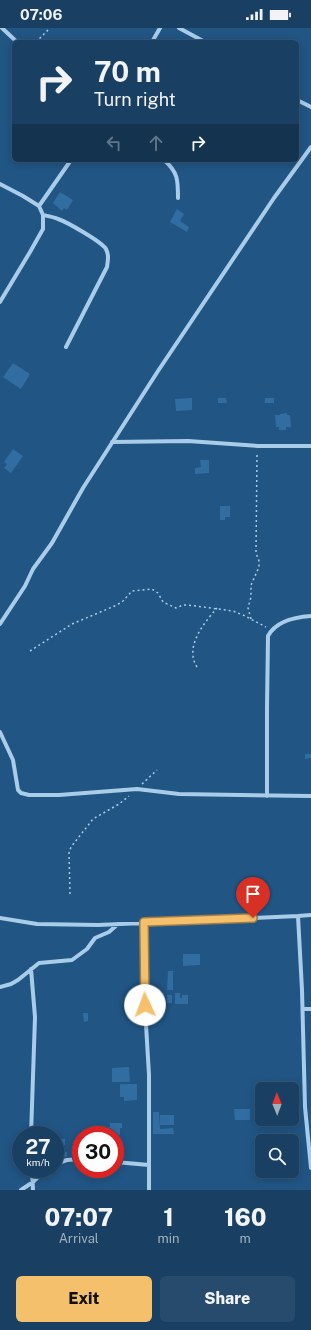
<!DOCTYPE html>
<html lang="en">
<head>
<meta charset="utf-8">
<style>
	:root { --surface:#194063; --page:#264b6c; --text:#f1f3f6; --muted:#9fafbe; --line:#375978; --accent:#f5c06b }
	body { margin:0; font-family:"Public Sans",sans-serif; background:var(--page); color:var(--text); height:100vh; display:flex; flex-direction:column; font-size:15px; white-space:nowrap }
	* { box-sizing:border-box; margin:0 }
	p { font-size:13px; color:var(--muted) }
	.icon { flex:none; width:22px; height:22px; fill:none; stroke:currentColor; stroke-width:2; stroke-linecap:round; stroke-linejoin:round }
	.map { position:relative; height:1162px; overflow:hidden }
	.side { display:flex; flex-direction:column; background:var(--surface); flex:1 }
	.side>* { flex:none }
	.banner { position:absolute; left:12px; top:12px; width:287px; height:122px; border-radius:6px; box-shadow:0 2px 10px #0003,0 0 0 1px var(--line); background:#194063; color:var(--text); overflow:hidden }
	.needle { width:26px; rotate:359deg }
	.controls { position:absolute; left:255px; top:1054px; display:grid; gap:8px }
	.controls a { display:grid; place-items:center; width:44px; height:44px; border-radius:6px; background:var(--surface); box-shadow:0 2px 10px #0003,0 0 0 1px var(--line); font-size:20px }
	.speed { position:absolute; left:12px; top:1098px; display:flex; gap:8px; font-size:20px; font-weight:700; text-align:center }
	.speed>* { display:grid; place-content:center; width:52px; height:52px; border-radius:50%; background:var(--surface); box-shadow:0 2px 10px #0003,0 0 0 1px var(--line); line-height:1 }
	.speed small { font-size:10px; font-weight:400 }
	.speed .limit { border:6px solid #d22; background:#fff; color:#111 }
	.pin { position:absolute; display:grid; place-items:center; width:34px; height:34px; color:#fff; margin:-41px -17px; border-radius:50% 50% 50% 0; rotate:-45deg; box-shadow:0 0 4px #0007 }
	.pin .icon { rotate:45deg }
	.me { position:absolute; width:44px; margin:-22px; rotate:358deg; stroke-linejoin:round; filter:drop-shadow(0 0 3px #0008) }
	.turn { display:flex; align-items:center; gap:14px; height:84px; padding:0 16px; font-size:18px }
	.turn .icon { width:52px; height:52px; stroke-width:2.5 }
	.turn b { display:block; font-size:28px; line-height:34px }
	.lanes { display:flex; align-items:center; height:38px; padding:0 16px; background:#0003; justify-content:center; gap:20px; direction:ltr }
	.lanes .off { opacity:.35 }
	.eta { display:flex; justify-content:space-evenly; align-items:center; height:68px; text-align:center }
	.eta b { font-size:24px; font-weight:800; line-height:28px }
	.action { display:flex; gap:8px; margin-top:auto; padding:8px 16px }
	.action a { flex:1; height:46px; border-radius:6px; background:var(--accent); color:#111; font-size:16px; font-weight:800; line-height:46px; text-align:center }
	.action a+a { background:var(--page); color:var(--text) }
	.status { display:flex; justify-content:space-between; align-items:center; height:28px; padding:0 20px; background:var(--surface); direction:ltr }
	.status svg { height:11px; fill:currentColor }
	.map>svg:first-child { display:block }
	.building { fill:#316da1 }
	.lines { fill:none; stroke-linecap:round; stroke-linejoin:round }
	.path { stroke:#a9cce9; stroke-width:1.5; stroke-dasharray:2 3; stroke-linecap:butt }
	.street { stroke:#a9cce9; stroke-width:4 }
	.route-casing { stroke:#9f7d46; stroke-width:10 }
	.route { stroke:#f5c06b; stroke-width:7 }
</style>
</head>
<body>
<div class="status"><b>07:06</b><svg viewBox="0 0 49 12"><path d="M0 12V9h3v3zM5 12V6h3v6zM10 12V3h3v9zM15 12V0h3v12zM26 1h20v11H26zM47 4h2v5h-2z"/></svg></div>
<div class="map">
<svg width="311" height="1162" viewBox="0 0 311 1162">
	<rect width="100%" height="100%" fill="#215584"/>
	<!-- building -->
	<path class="building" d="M60,164L73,172L67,182L64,180L62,183L53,175Z
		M177,181L184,186L180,193L189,199L187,204L170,194Z
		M13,335L30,346L21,361L3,349Z
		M192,370V382L176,383L175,371Z
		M218,370H226L227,375H218Z
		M265,370H274V375H265Z
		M287,385V387H290L291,399H286V402H279V399H276L275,387H280V386Z
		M13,421L23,428L11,445L4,440L7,436L4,434Z
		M200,432H209V445L195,446V440L201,439Z
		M220,478H230V489H225V492H220Z
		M305,726H311V730L305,731Z
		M183,926H200V937L183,938Z
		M168,943H173V962H167Z
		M159,965H164V975H159Z
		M175,965H180V970H182V967H188V976H175Z
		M167,967H172V975H167Z
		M83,985H88V993L84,994Z
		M129,1039L130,1054H112V1040Z
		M120,1056H137V1072L124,1073V1069H120Z
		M234,1081H250V1092H235Z
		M153,1084H159L160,1101L173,1100L174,1106H153Z
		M160,1087H174V1097H160Z
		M110,1095H122V1100H120V1107H115V1104H107V1099H110Z
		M59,1111H65V1117L59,1116Z
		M55,1121H56V1124H67V1129H55Z"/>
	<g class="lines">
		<!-- path -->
		<path class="path" d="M36,14L50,0
			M251,591L248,580L251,569V557L259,539V533L256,525L257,425
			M30,623L72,596L117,577L123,573L132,563L152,561L158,565L163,574L176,580L183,577H188L233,583L243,587L266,599
			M197,639C184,619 204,595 217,580
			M142,756L157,742
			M70,866L69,825L71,819L93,791L119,776L129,768
			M287,1061L292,1057L299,1056"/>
		<!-- street -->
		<path class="street" d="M2,0L17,14
			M179,0L205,14
			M152,14L160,0
			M297,72L311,79
			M164,132C178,144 178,152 178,170
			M0,156L23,168L39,178L43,187V201L30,224L0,274
			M39,178L71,132
			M43,187C48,188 54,189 58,191C67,194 102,214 106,221C109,227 108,232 107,239L66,319
			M112,414L188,413L258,418H311
			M0,596L25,558L33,541L52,515L83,460L158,343L274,170L311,119
			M0,704L13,732L18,762L21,765L29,767H59L137,761L179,766L311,768
			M267,768V679L268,608C276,593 295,589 311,588
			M298,888L302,962L305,1079L311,1140
			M0,890L37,896L98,897L298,888L311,887
			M144,894V963L149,1047V1162
			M31,941L35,989L31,1107
			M0,959L11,956L18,952L39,935L72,932L87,921L95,910L109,904L118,896
			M303,981H311
			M115,1134L149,1137
			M55,1136L67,1132L81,1131
			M32,1141L33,1162
			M21,1162L33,1154L46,1141"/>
	</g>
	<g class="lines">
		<!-- route casing -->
		<g class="route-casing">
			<path id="route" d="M145,977L144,894L253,890"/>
		</g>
		<!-- route -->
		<use href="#route" class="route"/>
	</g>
</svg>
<div class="controls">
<a><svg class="needle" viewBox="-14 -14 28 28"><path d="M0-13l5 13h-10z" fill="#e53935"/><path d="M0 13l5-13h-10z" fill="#9fafbe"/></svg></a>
<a><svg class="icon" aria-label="search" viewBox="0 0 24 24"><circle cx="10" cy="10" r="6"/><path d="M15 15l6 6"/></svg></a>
</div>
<div class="speed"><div>27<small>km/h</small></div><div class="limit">30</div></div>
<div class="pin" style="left:253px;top:890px;background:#d93025"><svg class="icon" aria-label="arrive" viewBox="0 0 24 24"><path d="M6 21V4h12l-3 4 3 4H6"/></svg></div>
<svg class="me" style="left:145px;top:977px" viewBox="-20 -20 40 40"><circle r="19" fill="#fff"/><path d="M0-13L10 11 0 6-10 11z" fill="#f5c06b"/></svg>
<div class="banner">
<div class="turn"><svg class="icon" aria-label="right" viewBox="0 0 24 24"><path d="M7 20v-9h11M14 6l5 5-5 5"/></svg><div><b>70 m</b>Turn right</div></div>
<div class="lanes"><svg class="icon off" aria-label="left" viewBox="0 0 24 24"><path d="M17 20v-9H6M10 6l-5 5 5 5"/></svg><svg class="icon off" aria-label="ahead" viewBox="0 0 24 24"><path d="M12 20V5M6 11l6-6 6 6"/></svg><svg class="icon" aria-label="right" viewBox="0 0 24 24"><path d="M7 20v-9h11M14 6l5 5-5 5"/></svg></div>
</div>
</div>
<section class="side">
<div class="eta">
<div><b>07:07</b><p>Arrival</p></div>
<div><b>1</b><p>min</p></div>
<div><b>160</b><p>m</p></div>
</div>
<div class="action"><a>Exit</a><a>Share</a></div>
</section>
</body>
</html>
